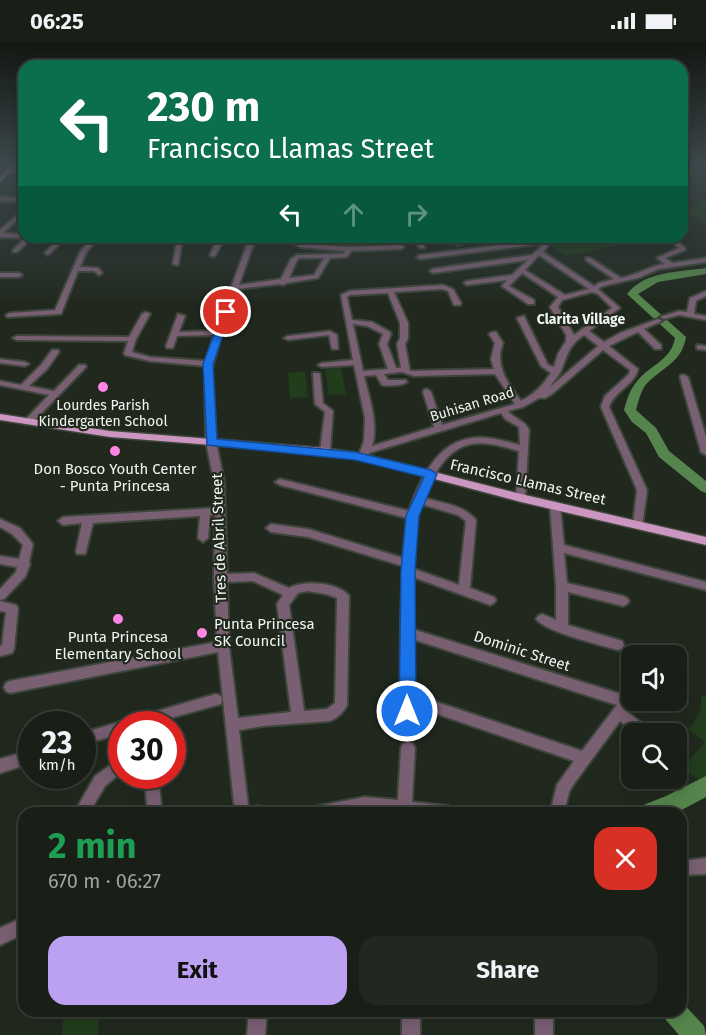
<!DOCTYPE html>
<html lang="en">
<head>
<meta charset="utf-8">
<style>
	:root { --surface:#191f17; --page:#222720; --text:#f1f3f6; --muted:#9fa2a1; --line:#373d36; --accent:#bca0f2 }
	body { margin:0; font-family:"Fira Sans",sans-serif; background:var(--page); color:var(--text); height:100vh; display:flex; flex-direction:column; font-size:22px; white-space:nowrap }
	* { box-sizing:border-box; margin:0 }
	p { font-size:20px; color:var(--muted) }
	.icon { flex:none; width:33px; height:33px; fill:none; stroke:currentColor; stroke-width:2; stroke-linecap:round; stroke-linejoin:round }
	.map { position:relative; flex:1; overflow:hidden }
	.drawer { position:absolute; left:18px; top:765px; width:669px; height:210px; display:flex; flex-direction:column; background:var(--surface); border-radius:18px; box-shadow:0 3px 15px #0003,0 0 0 2px var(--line) }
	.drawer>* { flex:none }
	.hud { position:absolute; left:18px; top:18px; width:670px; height:183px; border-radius:18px; box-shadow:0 3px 15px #0003,0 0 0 2px var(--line); background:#0b6e4f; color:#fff; overflow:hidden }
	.buttons { position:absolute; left:621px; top:603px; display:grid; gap:12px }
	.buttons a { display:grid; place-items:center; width:66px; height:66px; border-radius:12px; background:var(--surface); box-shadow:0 3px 15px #0003,0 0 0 2px var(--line); font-size:30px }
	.speed { position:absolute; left:18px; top:669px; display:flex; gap:12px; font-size:30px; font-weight:700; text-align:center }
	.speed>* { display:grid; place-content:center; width:78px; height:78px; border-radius:50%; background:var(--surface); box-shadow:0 3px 15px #0003,0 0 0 2px var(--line); line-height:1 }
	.speed small { font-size:15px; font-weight:400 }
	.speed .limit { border:9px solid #d22; background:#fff; color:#111 }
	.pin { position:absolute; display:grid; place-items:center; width:51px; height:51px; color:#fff; margin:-26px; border:3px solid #fff; border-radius:50%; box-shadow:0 2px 6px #0007 }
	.me { position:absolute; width:66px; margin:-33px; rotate:0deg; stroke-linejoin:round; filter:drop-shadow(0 0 4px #0008) }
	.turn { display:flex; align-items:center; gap:21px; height:126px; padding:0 30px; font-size:27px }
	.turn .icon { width:78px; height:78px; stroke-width:2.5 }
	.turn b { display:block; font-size:42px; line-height:51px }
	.lanes { display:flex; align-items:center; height:57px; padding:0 30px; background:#0003; justify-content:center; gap:30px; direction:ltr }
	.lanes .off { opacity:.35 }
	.round { display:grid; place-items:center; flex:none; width:63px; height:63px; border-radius:18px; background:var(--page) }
	.overview { display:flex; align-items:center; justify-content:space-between; height:102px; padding:0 30px }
	h1 { font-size:36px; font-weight:700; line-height:45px; color:#1e9e55 }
	.action { display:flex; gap:12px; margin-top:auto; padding:12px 30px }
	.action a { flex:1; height:69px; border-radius:18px; background:var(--accent); color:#111; font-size:24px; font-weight:700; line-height:69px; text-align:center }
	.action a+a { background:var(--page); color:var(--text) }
	.status { display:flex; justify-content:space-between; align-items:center; height:42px; padding:0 30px; background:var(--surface); direction:ltr }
	.status svg { height:16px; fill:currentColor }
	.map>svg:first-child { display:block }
	.green { fill:#213d1c }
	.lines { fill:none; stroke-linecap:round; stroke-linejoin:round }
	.river { fill:#55854c; fill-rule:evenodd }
	.minor-casing { stroke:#3e463c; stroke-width:4 }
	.major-casing { stroke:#3e463c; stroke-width:3 }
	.minor { fill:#795f72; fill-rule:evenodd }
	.major { fill:#cb96bf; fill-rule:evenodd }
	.route { fill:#1a73e8; stroke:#114b97; stroke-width:1.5 }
	.poi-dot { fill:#fc86e4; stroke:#21291f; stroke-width:2 }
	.labels { text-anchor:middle; stroke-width:4.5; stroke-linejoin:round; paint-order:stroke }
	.far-neighbourhood-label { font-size:14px; font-weight:bold; fill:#f0f5ef; stroke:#21291f }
	.far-street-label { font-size:14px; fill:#f0f5ef; stroke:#21291f }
	.far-poi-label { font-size:14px; fill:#f0f5ef; stroke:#21291f }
	.poi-label { font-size:15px; fill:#f0f5ef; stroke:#21291f }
	.street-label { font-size:15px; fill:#f0f5ef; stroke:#21291f }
</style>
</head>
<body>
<div class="status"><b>06:25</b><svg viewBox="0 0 49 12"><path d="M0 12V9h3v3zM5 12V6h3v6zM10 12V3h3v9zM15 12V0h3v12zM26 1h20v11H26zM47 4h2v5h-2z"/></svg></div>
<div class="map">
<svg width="706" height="993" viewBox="0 0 706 993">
	<rect width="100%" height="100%" fill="#21291f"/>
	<!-- green -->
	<path class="green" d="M706,157V181L693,173L688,175L695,179L683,181V176L687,174L683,175V164L689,167Z
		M538,195L622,196L609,198L615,204L566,214Z
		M341,326L346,352L329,353L325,328Z
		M305,329L308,355L290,356L288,331Z
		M701,653L706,655V751L698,754L690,745L699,738L682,726L705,700L689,688L701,669Z
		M85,969H99L98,993H62L63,975Z"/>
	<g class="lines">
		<!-- river -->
		<path class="river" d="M706,226V232L658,240L638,252L686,295C682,322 659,326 644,345C640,352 638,360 636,368L656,386L669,409L706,439V451L701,449L659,415L646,391L632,380L624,368C627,357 630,347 638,338C652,322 671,318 675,296L627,252C645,229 679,230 706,226Z
			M706,734V755L676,771H638L641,764L666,754Z
			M681,959L704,984L706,993H679L666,978L663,969H681Z"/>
		<!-- minor casing -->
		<g class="minor-casing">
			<path id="minor" d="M8,128H24V132L6,131Z
				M0,155L24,156V160L0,159Z
				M24,167V172L3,191L24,192V195H99L129,197L132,199L129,201L95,199L86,211L80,225L98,226L102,231L99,233L94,229H78L61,272L7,275L6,273L10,271L55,268L80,210L89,199L64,198L48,213L45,211L57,198L32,196L17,210H13V208L25,196L0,195V188Z
				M160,195H183L178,223L173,222L177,197L162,198L160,197Z
				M218,195H224L223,197L256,195L239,243L281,237L291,217L297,213L343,212L345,209L300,205L295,202V195H301V201L303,202L349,205L401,203L404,205L401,207L351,209L347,215L330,216L318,236L287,241L283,243L280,242L238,247L222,291L212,326L216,400L224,439L227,532L254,531L289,546C304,538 338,540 349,554L347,663C344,670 337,676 330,679L263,684L239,688L249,771H235L218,610L10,651L6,649L4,645L6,641L10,639L217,600L214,536L215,473H210L208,496L203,500L198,496L200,474L93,481L86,509L85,512H77L76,509L82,481L63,483L58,479L63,475L215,466L214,439L206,400L205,324L149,319L125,313L124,311L128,299L17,298L13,296L17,294L129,295L142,272L146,270L150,272L136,297L132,310L150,315L206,319L214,293L177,294L173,306H167L166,304L178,272L185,274L179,290L215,289L248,200L222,201L215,214H211L210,213ZM300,216H324L314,233L289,236L297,218ZM253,539L283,553L277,562L291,670L238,676L229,604L227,540ZM307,549L326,552L337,556L335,661L327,667L304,669L289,563L298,551Z
				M417,195H425L420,199L425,205L424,206H420L413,198Z
				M448,195H455L462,202L457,203Z
				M542,198L548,204L543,210L594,244L599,241L614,237L586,218V216H590L621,236C637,233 650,224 665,222L657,216L679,206L675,202L678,200L685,206V208L665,216L673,221L706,216V220L659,227L638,236L603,244L598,247L620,266L589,289L604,300L620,291L658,277L662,279L644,287L661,303V307H655L638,290L609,304L638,327C635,343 614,349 609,365L647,448L642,485L638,486L633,482L637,448L601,365L605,354L629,332L630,328L603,308L552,352L545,356H539L523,365L508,369C515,378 525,378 529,388L525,458H517L516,456L519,409C504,405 488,399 472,402C447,406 432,434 424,456C442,461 464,463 476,478L470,546L494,555L496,558L494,561L490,563L413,535L412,587L624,653L632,651V658H635L627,670L651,688L652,692H635L620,679L573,743L569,750L564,771H550L557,743L574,719L414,664V682L412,686L407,688L402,686L400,682L401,576L403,524L308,495L271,490L266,486L271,482L308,487L403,516L407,476L280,443L275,440L280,437L409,469C419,439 437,399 473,396C489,394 504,399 520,403L519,385L505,377L501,371L369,411L366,417H360L358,415L364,399L365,376L354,323L322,325L318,323L322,321L353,318L341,253L349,249L443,243L453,247L461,261L460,263H454L448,249L442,247L394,250L408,281V296L405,302L410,329L494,327L491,317L495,301L489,292L493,290H496L503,301C494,323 508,342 521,359C535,352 543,343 551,331L541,324L517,276L524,274L548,323L554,325L558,312L566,299V293L550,265L558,255L522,231L509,244L534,258V262H528L503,245L502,244L507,238L467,243L464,241L467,239L512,233L528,218L433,231L430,229L433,227L532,213L542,204L540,202L420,217L417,215L420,213ZM539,213L589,247L565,253L525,228ZM592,250L598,252L612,266L574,293L558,265L562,258ZM388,251L400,281V296L397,302L401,326H396L387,302L391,292L390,290L372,280L352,278L347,255L350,253ZM353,282L367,284L383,292L379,302L388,327L363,329ZM584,293L598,304L550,345C553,340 558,334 561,329C568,312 568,304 584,293ZM402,330L414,334L495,332L515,362L442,383L431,350L427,347L424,348L423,350L434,385L372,404C379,383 369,355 364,334L376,333L382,343C389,344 402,344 407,340L406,338H388L384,332ZM421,462L458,473L466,479L459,543L414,527L416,482ZM412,597L617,663L582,709L413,652Z
				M0,231H19L22,233L19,235H0Z
				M706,249V254L696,259L694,272L706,274V278L679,273L664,277L660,275L679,269L687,270L690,256Z
				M330,289L337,293L338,307H332L329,293L288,298L284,296L288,294Z
				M697,303L706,304V308L697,307Z
				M52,308H58L59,310L47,327L29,344L54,349L79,323H85L86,325L31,382H25V378L49,353L0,343V339L21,343L41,323Z
				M0,317L25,320L29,322L25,324L0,321Z
				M313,331H319L320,333L323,361L333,369L330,409L325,412L320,409L325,370L315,362Z
				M681,333H684L688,335L706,395V413L701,410L680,335Z
				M555,460L560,464L564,503L706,540V548L564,511L567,541L623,554L627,556L629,559L627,562L623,564L568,550V583L622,599L624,603L622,607L618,608C601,603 546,590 536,577L538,574L542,572L556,578V544L550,464Z
				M0,477L20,486L33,502L29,520L30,522L25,535L4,557L0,558V547L16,530L17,525L0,522V514L19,517L23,503L12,492L0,485Z
				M0,559L16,563L18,566L14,607L12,611L0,614V604L2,603L6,570L0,569Z
				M216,652L221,654L222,658L221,662L149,682H122V691L82,703V691Z
				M408,700L413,702L415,706L412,760L449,764L454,766L456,771H383L365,769L355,771H311L313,766L318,764L365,755L398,758L401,706L403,702Z
				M32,708V721L0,731V717Z
				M676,709L685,713L687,718L685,723L680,724L676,723Z
				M122,715V730L105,744L89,771H74L95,734Z
				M144,734H158L162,771H148Z
				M257,764L268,766L270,771H250L252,766Z
				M706,816V832L685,833L681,831V819Z
				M24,875V892L0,903V886Z
				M249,969H267L265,993H247Z
				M402,969H420V993H402Z
				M535,969H553V993H535Z"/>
		</g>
		<!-- major casing -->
		<g class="major-casing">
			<path id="major" d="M13,122H19L0,140V135Z
				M0,372L110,389L325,406L363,412L521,452L706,495V503L521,460L363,418L325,412L110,395L0,378Z"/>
		</g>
		<!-- minor -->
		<use href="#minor" class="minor"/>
		<!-- major -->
		<use href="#major" class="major"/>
	</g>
	<!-- sky -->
	<linearGradient id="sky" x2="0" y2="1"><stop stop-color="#121711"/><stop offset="0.47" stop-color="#3d494d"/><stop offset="1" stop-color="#3d494d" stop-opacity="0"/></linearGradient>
	<rect width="706" height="261" fill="url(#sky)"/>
	<!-- route -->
	<path class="route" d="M223,268L231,270L213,322L217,397L355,410L431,428L437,432L419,474L415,529L416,669L413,675L407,677L401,675L399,669L401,529L406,474L424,435L355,418L207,403L203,322Z"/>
	<!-- markers -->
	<g class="poi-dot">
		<circle cx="103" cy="345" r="6"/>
		<circle cx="115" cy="409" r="6"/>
		<circle cx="118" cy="577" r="6"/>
		<circle cx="202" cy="591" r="6"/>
	</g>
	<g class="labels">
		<!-- far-neighbourhood labels -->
		<g class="far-neighbourhood-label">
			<text x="581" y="282">Clarita Village</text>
		</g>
		<!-- far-street labels -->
		<g class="far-street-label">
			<text transform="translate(472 362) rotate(-17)" y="5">Buhisan Road</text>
		</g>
		<!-- far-poi labels -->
		<g class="far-poi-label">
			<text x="103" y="368">Lourdes Parish<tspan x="103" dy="16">Kindergarten School</tspan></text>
		</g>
		<!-- poi labels -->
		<g class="poi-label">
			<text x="115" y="432">Don Bosco Youth Center<tspan x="115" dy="17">- Punta Princesa</tspan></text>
			<text x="214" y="587" text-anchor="start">Punta Princesa<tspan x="214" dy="17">SK Council</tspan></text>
			<text x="118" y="600">Punta Princesa<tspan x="118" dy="17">Elementary School</tspan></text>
		</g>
		<!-- street labels -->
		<g class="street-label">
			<text transform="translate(528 440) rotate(13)" y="5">Francisco Llamas Street</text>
			<text transform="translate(219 496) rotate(-92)" y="5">Tres de Abril Street</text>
			<text transform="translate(522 609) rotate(18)" y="5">Dominic Street</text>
		</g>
	</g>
</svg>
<div class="buttons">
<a><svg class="icon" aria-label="sound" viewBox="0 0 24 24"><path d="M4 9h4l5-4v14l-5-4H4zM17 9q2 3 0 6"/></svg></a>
<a><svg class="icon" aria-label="search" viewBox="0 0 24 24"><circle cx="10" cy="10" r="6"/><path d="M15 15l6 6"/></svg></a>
</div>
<div class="speed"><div>23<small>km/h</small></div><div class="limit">30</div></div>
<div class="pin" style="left:226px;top:270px;background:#d93025"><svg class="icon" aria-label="arrive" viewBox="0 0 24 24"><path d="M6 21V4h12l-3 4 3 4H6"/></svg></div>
<svg class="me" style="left:407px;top:669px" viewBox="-20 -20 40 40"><circle r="17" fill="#1a73e8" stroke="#fff" stroke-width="3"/><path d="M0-11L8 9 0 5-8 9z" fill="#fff"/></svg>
<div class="hud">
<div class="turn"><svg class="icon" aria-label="left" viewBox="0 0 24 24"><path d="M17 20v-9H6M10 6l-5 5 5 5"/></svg><div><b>230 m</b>Francisco Llamas Street</div></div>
<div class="lanes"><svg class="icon" aria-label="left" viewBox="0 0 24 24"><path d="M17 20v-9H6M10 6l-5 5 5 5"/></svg><svg class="icon off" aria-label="ahead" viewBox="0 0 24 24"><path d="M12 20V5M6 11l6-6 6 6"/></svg><svg class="icon off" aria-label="right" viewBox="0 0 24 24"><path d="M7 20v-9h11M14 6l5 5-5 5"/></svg></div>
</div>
<section class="drawer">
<div class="overview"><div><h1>2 min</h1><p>670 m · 06:27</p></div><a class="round" style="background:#d93025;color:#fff"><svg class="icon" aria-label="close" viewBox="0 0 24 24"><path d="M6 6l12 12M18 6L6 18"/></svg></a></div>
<div class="action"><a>Exit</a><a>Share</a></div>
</section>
</div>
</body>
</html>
